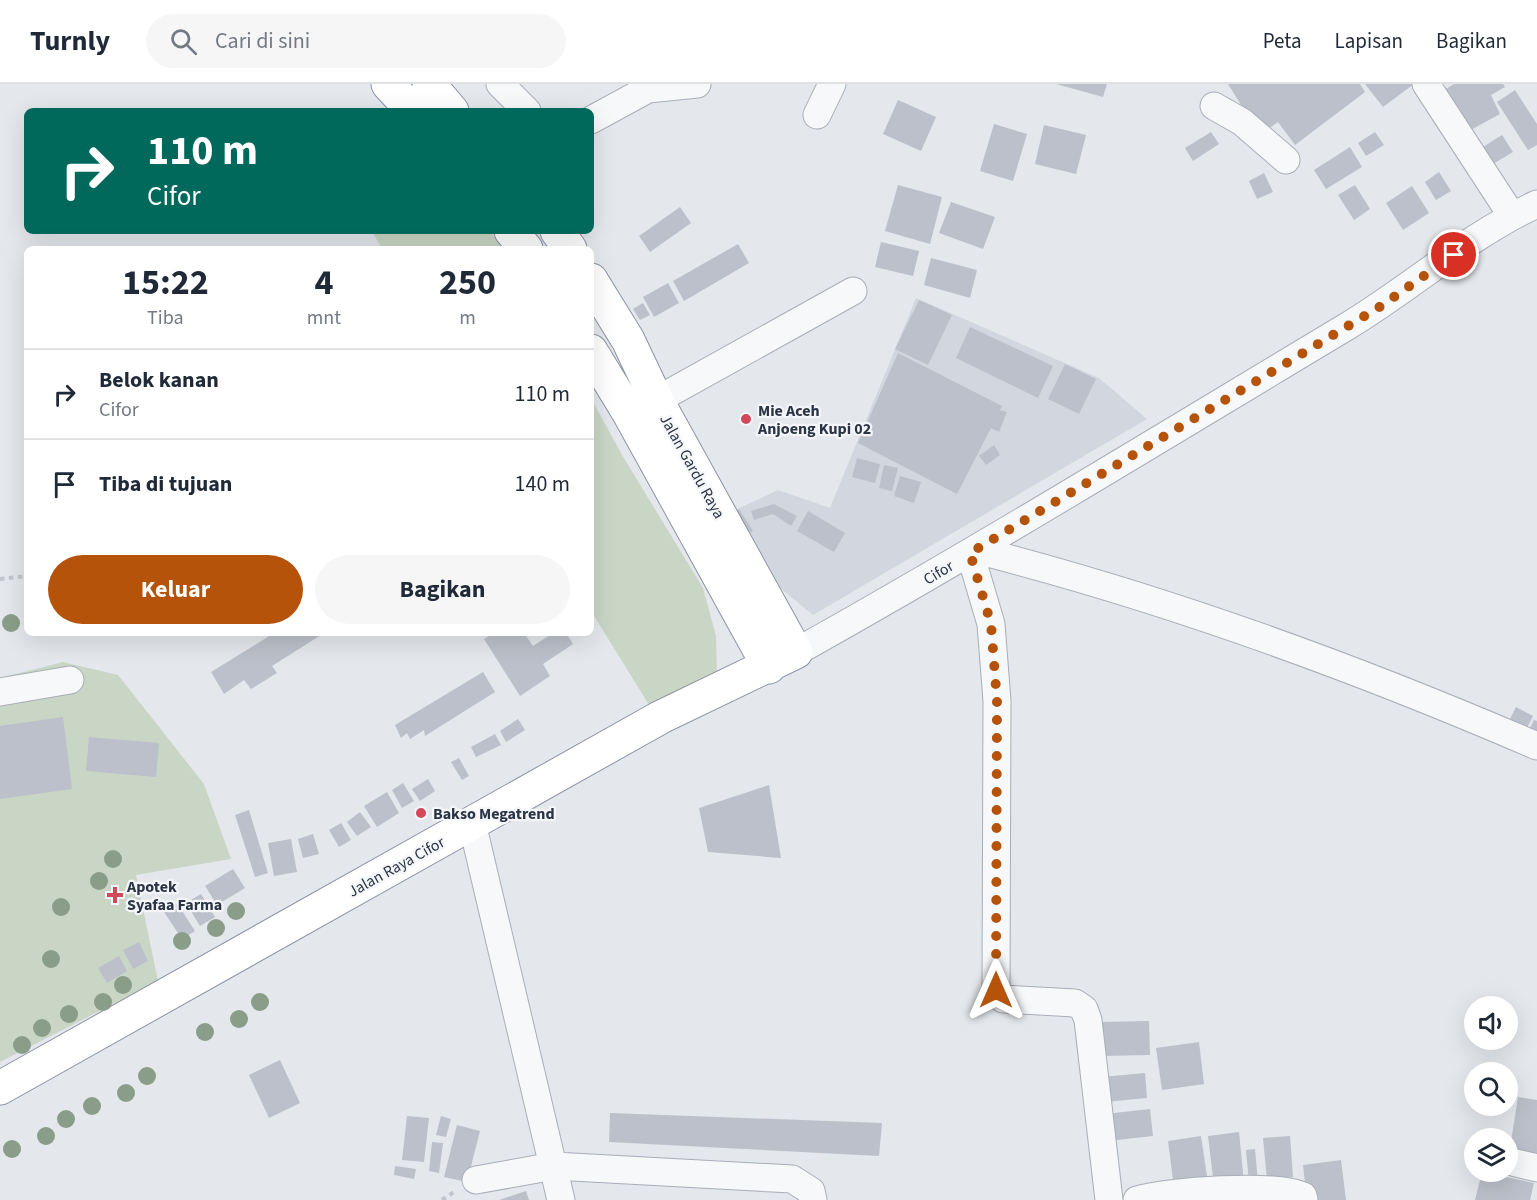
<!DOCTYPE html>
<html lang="id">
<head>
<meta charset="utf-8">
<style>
	:root { --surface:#fff; --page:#f6f6f7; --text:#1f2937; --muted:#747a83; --line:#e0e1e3; --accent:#b45309 }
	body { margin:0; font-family:"Source Sans 3",sans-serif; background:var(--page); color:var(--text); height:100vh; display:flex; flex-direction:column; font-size:22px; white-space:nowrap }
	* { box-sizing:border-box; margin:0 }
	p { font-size:20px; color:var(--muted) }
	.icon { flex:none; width:33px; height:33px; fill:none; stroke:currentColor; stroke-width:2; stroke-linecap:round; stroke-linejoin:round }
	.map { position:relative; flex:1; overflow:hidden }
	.panel { position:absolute; left:24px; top:162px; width:570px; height:390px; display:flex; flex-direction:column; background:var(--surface); border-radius:9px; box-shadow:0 6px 24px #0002 }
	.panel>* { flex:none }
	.top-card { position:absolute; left:24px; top:24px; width:570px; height:126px; border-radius:9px; box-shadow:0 6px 24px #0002; background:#00695c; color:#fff; overflow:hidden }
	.buttons { position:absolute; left:1464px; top:912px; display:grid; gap:12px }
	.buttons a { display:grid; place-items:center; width:54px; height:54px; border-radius:50%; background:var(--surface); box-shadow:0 6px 24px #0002; font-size:30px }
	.pin { position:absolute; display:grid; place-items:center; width:51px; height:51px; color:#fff; margin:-26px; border:3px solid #fff; border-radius:50%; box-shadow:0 2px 6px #0007 }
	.me { position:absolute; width:66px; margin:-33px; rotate:0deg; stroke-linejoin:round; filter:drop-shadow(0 0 4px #0008) }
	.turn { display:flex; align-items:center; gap:21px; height:126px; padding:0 24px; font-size:27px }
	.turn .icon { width:78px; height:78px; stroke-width:2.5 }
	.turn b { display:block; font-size:42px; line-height:51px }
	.eta { display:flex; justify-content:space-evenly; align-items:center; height:102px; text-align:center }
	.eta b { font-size:36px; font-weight:700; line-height:42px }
	.button { display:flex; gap:12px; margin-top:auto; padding:12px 24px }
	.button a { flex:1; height:69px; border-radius:36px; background:var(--accent); color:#fff; font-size:24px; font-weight:700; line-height:69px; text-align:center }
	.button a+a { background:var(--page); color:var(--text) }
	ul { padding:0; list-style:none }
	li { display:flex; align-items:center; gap:18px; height:90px; padding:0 24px; border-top:2px solid var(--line) }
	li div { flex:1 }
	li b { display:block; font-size:22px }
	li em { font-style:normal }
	header { display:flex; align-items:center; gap:36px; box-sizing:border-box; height:84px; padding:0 30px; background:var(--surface); border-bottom:2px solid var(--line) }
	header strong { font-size:28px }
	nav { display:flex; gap:33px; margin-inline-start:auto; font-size:21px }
	.search { width:420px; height:54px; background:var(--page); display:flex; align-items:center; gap:15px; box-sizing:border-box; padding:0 21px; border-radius:33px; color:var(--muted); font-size:22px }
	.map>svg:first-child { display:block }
	.built { fill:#d2d6de }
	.green { fill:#c9d6c5 }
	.building { fill:#bbc0ca }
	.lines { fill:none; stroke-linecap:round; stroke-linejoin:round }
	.minor-casing { stroke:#a9aeb7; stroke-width:29 }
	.highway-casing { stroke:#8b94a3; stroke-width:35 }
	.path { stroke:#c2c5cb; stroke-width:4; stroke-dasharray:4.5 4.5; stroke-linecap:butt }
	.minor { stroke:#f7f8fa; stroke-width:27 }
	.highway { stroke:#fff; stroke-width:33 }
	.tree { fill:#899d89 }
	.route { stroke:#b45309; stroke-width:10; stroke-dasharray:0 18 }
	.poi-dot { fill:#d1495b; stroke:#f4f6f9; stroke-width:2 }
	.labels { text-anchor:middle; stroke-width:4.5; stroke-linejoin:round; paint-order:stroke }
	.poi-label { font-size:16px; font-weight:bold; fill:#2b3445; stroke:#f4f6f9; text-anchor:start }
	.street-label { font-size:16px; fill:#2b3445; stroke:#f4f6f9 }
</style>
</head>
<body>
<header>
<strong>Turnly</strong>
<div class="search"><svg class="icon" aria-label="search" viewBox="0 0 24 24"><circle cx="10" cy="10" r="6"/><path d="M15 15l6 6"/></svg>Cari di sini</div>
<nav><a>Peta</a><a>Lapisan</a><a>Bagikan</a></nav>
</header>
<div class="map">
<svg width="1537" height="1116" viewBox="0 0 1537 1116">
	<rect width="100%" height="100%" fill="#e4e7ec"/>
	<!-- built -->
	<path class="built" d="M916,214L1099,294L1147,335L813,531L760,487L727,430L778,406L830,424Z"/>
	<!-- green -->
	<path class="green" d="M372,147H489L505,165H382Z
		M591,314L622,371L703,504L716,552L717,592L651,624L591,527Z
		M63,578L118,591L204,700L231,775L136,791L158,897L0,978V594Z"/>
	<!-- building -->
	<path class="building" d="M1056,0H1107L1103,13Z
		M1228,0H1360L1365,8L1295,61L1278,38L1260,51Z
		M1365,0H1414L1383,23Z
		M1454,0H1503L1505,3L1491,11L1500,30L1467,48L1444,6Z
		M1515,6L1537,40V61L1528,66L1497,18Z
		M898,16L936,33L921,67L883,50Z
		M994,40L1027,50L1013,97L980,87Z
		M1044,41L1086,51L1076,90L1035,80Z
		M1211,48L1219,60L1193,77L1185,64Z
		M1375,48L1384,61L1366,72L1358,59Z
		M1502,51L1513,68L1488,83L1478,66Z
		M1350,63L1362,83L1326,105L1314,86Z
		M1439,88L1451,107L1436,116L1425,98Z
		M1264,89L1273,108L1257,115L1249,97Z
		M898,101L942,113L930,160L885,147Z
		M1355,101L1370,125L1354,136L1338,111Z
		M1412,102L1429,129L1403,146L1386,119Z
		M951,118L995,133L983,165L939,149Z
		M680,123L691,139L650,168L639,152Z
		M881,158L919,167L913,192L875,183Z
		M738,160L749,179L684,217L673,197Z
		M931,174L977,186L970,214L924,201Z
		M668,199L679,219L654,233L643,213Z
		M919,216L952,231L928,281L895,265Z
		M643,219L650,231L640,236L633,225Z
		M970,243L1053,282L1038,314L956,274Z
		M898,269L1002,322L1000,326L1007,328L999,348L991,344L957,410L858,359Z
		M1065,280L1096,295L1079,330L1048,315Z
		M994,361L1000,371L986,381L979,372Z
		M857,374L880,380L875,399L852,393Z
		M884,381L898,384L892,407L879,404Z
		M900,392L921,398L914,419L894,412Z
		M774,420L797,432L791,442L773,430L754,436L751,427Z
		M739,425L753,447L743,453L729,431Z
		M808,427L845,449L834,468L797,447Z
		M274,549H324L272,582L277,589L251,605L244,596L224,610L211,588Z
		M494,549H524L533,562L553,549H566L573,560L543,580L550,592L520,612L484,555Z
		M483,588L495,608L425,652L424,646L410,655L407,649L401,654L395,641Z
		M1516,623L1533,632L1527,644L1510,635Z
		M63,633L72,705L0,715V642Z
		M518,635L525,646L506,658L500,647Z
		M1534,636L1537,637V650L1529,646Z
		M495,650L501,661L476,673L471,663Z
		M89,653L159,659L156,693L86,687Z
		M459,674L469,692L462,696L451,678Z
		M428,695L435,707L420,717L412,705Z
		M403,699L414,717L402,724L392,706Z
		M769,701L781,774L708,768L699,724Z
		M387,708L399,729L377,743L364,722Z
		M249,726L268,789L255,793L235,731Z
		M360,728L371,743L357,752L347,738Z
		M341,739L351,756L339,763L329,746Z
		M313,750L319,770L303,774L298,755Z
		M291,755L297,788L274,792L268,759Z
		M233,785L245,804L217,821L205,802Z
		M201,810L215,833L200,842L186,819Z
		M177,819L195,847L182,855L164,828Z
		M139,858L148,877L133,885L123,866Z
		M119,872L127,887L107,899L98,884Z
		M1149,937L1150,971L1101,972L1100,938Z
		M1199,958L1204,1000L1162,1006L1156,964Z
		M280,976L300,1019L269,1034L249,991Z
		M1145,989L1147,1014L1105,1018L1102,993Z
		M1518,1013L1537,1016V1075L1509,1070Z
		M1150,1025L1153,1052L1108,1057L1105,1030Z
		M610,1029L882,1039L879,1072L609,1058Z
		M407,1032L429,1034L424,1078L402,1076Z
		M441,1032L451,1035L446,1053L436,1051Z
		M457,1041L480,1047L467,1098L444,1093Z
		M1239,1048L1244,1099L1214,1102L1208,1052Z
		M1201,1052L1208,1099L1174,1104L1168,1057Z
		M1290,1052L1293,1093L1267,1096L1263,1054Z
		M432,1058L443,1059L439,1089L429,1087Z
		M1255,1065L1258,1098H1249L1246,1066Z
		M1341,1076L1346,1116H1307L1303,1081Z
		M395,1082L416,1085L414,1095L394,1091Z
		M1482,1088L1534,1099L1530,1116H1475Z
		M526,1107L529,1116H499Z"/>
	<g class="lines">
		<!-- minor casing -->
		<g class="minor-casing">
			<path id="minor" d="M500,0L527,27
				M1426,0L1512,132
				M1214,22L1242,38L1286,76
				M817,31L832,0
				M591,36L648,5L697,0
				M639,326L853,207
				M976,466C1168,515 1354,583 1537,662
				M970,469L991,540L997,617L996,906L1003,915L1075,919L1084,925L1088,936L1109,1116
				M796,568C982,464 1164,352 1346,243C1411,204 1469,151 1537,120
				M0,608L70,596
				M472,739L561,1116
				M1508,1077L1537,1084
				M476,1096L554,1082L792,1095L811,1107L813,1116
				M1137,1116C1168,1107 1276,1099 1303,1112L1304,1116"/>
		</g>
		<!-- highway casing -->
		<g class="highway-casing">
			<path id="highway" d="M388,0L413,27
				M429,0L452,27
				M511,147L526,165
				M557,147L570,165
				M591,267L630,331L769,583
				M0,1004L661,633L796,568L656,315L628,256L591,196"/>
		</g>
		<!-- path -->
		<path class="path" d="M0,495L27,492
			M442,1116L454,1108"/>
		<!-- minor -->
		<use href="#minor" class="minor"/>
		<!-- highway -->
		<use href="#highway" class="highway"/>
	</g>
	<!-- trees -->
	<g class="tree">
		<circle cx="11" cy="539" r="9"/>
		<circle cx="113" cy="775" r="9"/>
		<circle cx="99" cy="797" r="9"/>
		<circle cx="61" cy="823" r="9"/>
		<circle cx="236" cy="827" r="9"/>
		<circle cx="216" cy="844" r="9"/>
		<circle cx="182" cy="857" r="9"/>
		<circle cx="51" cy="875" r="9"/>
		<circle cx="123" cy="901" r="9"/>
		<circle cx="103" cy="918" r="9"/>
		<circle cx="260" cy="918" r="9"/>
		<circle cx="69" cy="930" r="9"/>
		<circle cx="239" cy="935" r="9"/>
		<circle cx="42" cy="944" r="9"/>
		<circle cx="205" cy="948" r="9"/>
		<circle cx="22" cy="961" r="9"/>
		<circle cx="147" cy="992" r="9"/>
		<circle cx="126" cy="1009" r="9"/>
		<circle cx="92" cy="1022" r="9"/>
		<circle cx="66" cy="1035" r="9"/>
		<circle cx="46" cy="1052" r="9"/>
		<circle cx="12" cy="1065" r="9"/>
	</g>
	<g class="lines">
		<!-- route -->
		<path class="route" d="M996,906L997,617L991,540L970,469L1378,224L1454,171"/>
	</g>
	<!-- markers -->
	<g class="poi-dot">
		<circle cx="746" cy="335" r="6"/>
		<circle cx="421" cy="729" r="6"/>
		<path d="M112 802h6v6h6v6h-6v6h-6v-6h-6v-6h6z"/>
	</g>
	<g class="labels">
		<!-- poi labels -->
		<g class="poi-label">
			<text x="758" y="332">Mie Aceh<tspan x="758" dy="18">Anjoeng Kupi 02</tspan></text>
			<text x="433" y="735">Bakso Megatrend</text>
			<text x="127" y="808">Apotek<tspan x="127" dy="18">Syafaa Farma</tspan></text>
		</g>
		<!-- street labels -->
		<g class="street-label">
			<text transform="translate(693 382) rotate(61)" y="6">Jalan Gardu Raya</text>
			<text transform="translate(938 488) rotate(-31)" y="6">Cifor</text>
			<text transform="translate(396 782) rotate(-29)" y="6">Jalan Raya Cifor</text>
		</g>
	</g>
</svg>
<div class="buttons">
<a><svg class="icon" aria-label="sound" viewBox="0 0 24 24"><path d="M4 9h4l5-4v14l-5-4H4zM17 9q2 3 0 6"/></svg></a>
<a><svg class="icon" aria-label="search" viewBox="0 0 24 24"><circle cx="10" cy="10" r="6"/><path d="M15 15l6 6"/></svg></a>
<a><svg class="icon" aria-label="layers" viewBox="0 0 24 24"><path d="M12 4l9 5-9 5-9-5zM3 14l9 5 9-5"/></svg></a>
</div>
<div class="pin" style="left:1454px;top:171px;background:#d93025"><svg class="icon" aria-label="arrive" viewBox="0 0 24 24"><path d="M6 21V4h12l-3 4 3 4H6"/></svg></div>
<svg class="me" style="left:996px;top:906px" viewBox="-20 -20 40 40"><path d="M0-17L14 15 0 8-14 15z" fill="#b45309" stroke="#fff" stroke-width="4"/></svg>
<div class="top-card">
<div class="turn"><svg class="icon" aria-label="right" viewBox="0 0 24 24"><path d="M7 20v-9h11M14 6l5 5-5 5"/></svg><div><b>110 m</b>Cifor</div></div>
</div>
<section class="panel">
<div class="eta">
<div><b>15:22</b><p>Tiba</p></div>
<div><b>4</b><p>mnt</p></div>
<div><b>250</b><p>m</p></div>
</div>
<ul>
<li><svg class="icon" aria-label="right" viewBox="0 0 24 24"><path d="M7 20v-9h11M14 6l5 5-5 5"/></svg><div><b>Belok kanan</b><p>Cifor</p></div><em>110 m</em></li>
<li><svg class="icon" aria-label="arrive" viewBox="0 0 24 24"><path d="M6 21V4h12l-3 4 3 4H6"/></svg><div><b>Tiba di tujuan</b></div><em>140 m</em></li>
</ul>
<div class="button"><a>Keluar</a><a>Bagikan</a></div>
</section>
</div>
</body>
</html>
